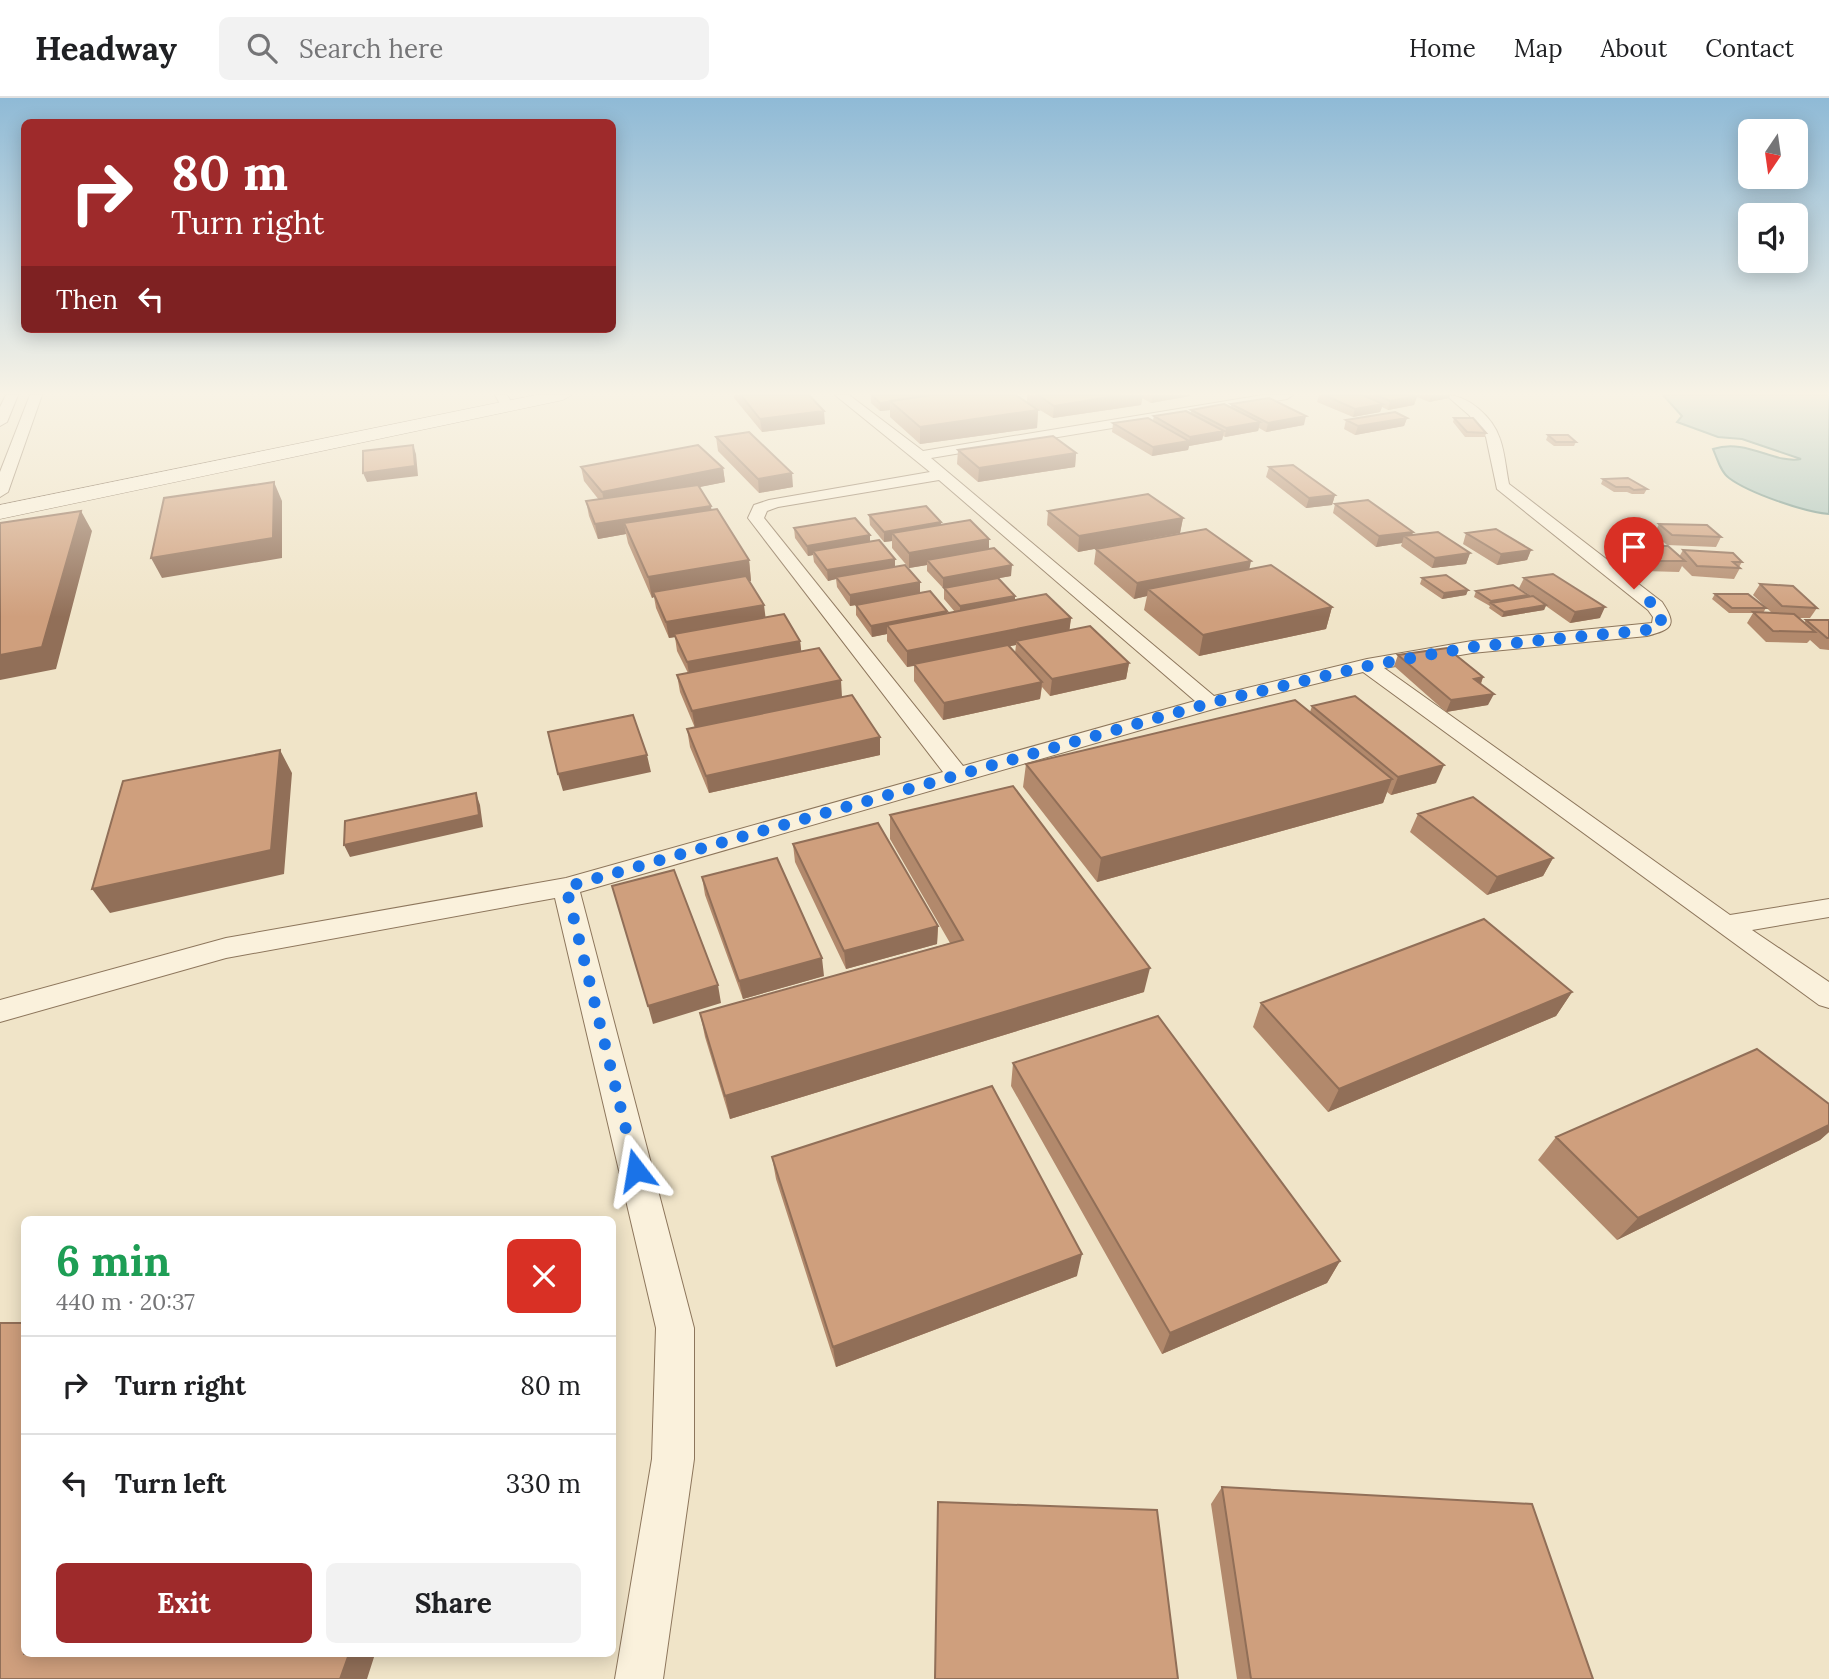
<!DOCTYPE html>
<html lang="en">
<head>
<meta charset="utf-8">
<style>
	:root { --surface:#fff; --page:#f2f2f2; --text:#202124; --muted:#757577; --line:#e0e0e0; --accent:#9e2a2b }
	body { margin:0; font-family:Lora,serif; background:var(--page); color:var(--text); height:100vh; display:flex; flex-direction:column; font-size:26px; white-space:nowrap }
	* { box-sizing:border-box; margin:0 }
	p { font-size:23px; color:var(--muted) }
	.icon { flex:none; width:38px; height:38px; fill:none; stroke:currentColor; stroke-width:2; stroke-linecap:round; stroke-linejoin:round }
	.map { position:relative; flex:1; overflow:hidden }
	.side { position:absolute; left:21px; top:1118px; width:595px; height:441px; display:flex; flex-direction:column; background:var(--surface); border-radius:10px; box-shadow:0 4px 18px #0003 }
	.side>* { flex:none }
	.guide { position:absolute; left:21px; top:21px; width:595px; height:214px; border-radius:10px; box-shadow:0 4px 18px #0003; background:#9e2a2b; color:#fff; overflow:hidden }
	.needle { width:46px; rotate:193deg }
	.buttons { position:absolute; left:1738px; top:21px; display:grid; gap:14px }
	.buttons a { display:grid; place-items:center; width:70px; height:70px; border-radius:10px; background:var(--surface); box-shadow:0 4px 18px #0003; font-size:35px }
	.pin { position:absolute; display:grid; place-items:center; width:60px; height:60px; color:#fff; margin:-72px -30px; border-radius:50% 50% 50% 0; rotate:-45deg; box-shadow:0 0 7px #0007 }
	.pin .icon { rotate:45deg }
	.me { position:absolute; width:77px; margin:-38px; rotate:346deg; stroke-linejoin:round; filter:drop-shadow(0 0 5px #0008) }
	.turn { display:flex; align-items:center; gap:24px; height:147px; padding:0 35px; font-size:32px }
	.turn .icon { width:91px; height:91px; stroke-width:2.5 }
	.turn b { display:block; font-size:49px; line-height:60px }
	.then { display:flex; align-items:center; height:66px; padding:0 35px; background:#0003; gap:14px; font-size:26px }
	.round { display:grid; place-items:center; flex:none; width:74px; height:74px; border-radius:10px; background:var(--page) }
	.summary { display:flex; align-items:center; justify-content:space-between; height:119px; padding:0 35px }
	h1 { font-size:42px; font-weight:700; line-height:52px; color:#1e9e55 }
	.button { display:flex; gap:14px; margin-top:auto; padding:14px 35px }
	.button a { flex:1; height:80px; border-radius:10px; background:var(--accent); color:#fff; font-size:28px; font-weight:700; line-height:80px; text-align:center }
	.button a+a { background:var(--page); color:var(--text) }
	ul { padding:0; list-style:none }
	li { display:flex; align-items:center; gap:21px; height:98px; padding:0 35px; border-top:2px solid var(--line) }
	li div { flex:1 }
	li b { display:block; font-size:26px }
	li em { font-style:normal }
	header { display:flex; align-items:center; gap:42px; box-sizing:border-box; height:98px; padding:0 35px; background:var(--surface); border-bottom:2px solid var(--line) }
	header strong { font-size:33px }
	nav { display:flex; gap:38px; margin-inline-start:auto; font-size:24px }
	.search { width:490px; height:63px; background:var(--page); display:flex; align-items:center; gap:18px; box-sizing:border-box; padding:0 24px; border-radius:10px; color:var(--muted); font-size:26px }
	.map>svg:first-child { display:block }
	.water { fill:#a9c4bc; stroke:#6f938a; stroke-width:2 }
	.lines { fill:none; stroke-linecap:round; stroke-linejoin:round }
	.street-casing { stroke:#8d765c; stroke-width:2 }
	.secondary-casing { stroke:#6f573f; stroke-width:1 }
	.street { fill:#faf1dc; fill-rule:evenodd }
	.secondary { fill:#faf1dc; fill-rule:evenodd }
	.wall { fill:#b2896c; fill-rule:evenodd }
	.shaded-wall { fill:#916f58 }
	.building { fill:#cf9f7d; stroke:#916f58; stroke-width:2 }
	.route { stroke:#1a73e8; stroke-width:12; stroke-dasharray:0 21.6 }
</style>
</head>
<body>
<header>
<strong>Headway</strong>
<div class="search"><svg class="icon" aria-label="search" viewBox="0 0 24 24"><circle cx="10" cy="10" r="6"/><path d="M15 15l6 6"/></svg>Search here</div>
<nav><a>Home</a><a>Map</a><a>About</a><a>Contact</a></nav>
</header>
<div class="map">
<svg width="1829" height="1581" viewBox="0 0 1829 1581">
	<rect width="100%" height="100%" fill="#f0e4c8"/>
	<!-- water -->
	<path class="water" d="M1663,297H1829V416C1804,414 1749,395 1729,380C1721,375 1717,360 1713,351C1747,340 1773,366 1801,361L1742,341L1718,339L1677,324L1682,318Z"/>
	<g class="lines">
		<!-- street casing -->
		<g class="street-casing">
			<path id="street" d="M6,297H18L7,324L0,328V309Z
				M30,297H42L8,394L0,399V374Z
				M495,297H507L514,308L513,311H503Z
				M835,297H849L923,353L1263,297H1293L1287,301L931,360L1214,598L1367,561L1472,543L1652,525L1653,519L1648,512L1497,391L1486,339L1469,317L1446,297C1468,297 1493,319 1500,341C1505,355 1506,372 1509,386L1662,504C1677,527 1673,531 1647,538L1472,555L1384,570L1730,817L1829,801V819L1752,832L1829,884V910L1819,907L1363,574L1217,610L580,794L694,1230V1361L663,1581H615L652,1361L656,1230L555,800L226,860L0,924V902L226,840L566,780L943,674L748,420L754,407L769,402L930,374ZM939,382L1195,603L963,668L764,420L767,413L778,409Z"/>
		</g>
		<!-- secondary casing -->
		<g class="secondary-casing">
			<path id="secondary" d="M536,297H572L563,302L0,421V407Z"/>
		</g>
		<!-- street -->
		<use href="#street" class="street"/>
		<!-- secondary -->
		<use href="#secondary" class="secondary"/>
	</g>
	<!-- wall -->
	<path class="wall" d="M734,297H809L825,326L762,334L734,300Z
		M871,297L1038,312L1037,330L920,346L890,319V312L880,313L871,305Z
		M1027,297H1190V298L1151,305L1142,300L1141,307L1053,320L1027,304Z
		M1319,297H1450L1449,300L1429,304L1417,299L1414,307L1388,312L1382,309L1380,314L1353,319L1317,304Z
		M1231,306L1304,327L1266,334L1259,330L1258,333L1225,339L1223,338L1222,342L1189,348L1188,352L1152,358L1112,334L1113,325L1153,322L1154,318L1191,315V312L1231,310Z
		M1407,320L1404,328L1355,337L1344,331L1346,322Z
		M1454,320L1486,335L1485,339H1465L1453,324Z
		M1548,337L1576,344L1574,348H1554L1546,342Z
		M716,339L793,389L759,395L718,353Z
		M958,352L1076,355L1075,369L978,384L957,366Z
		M581,369L723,370L725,384L699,389L711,408V412L749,462L751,483H749L765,520L800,543L801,553L842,599L880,639V657L709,695L690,649L687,631L695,630L680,594L677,577L688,575L677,553L675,539L669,540L656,510L654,499L652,500L628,445L626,436L598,441L589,418L586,403L599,402L584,383Z
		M1269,369L1335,397L1332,407L1306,410L1266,379Z
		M1603,381L1647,391L1644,396H1632L1627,394H1614L1601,386Z
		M1335,406L1413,434L1412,437L1470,455L1466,466L1432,470L1401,448L1402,445L1376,449L1333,415Z
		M1048,413L1183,420L1180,435L1078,454L1047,427Z
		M869,417L941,424V427L989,441V451L1011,478L943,490L927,473V467L909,470L892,450V443L884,444L870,427Z
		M1659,426L1721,439L1716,449L1667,447L1654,436Z
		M794,430L870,437V444L895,461V468L920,495L947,515L955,514L944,501V490L1015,502L1071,520L1069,532L1129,565L1126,581L1050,598L1042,589L1040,601L943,622L914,583V568L907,569L887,543V536L872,539L856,517V507L850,508L837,489L836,481L828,483L814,464L813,457L808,458L795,440ZM1016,547L1015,555L1009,548Z
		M1466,435L1531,452L1527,462L1497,467L1463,446Z
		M1634,448L1679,459L1683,452L1742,464L1739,469L1740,470L1734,481L1692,478L1682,468L1679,474L1645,473L1629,458Z
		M1096,451L1249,471L1332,509L1326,531L1199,558L1144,512L1147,498L1134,501L1094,466Z
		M1422,480L1468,492L1466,497L1442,501L1420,486Z
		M1524,480L1600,520L1570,525L1546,508L1544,512L1502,519L1489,510L1490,508L1474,499L1476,493L1527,499L1531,498L1519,490Z
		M1760,486L1817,510L1810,520H1799L1804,525L1806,522H1829V552L1820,551L1810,542L1807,545L1766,544L1747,525L1753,515H1729L1712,501L1715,496L1766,510L1763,515H1772L1753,497Z
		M1398,557L1483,579L1481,586L1488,607L1446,614L1394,568Z
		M1312,608L1436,685L1391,697L1387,694L1383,705L1097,784L1023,689L1026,666L1310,614Z
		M1418,716L1553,760L1543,778L1487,797L1410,734Z
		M890,717L1144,894L730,1021L705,939L700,915L950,845L890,741Z
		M793,746L938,828L937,846L846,871L795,764Z
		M702,779L824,878L743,901L705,797Z
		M1572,894L1556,918L1328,1014L1253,929L1261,905Z
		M1013,965L1340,1163L1327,1185L1162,1256L1011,988Z
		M1829,1006V1034L1820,1042L1617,1142L1538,1062L1556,1039Z
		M772,1059L1077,1178L836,1269L776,1081Z
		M1222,1389L1593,1581H1237L1211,1406Z
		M938,1404L1178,1581H935Z"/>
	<!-- shaded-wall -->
	<path class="shaded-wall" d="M1121,297H1143L1141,307L1053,320L1054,308Z
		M1153,297H1190V298L1151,305Z
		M1431,297H1450L1449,300L1429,304Z
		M1417,298L1414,307L1388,312L1390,303Z
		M890,303V312L880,313V305Z
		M1383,306L1380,314L1353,319L1355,311Z
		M1038,312L1037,330L920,346V329Z
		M824,313L825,326L762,334L760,321Z
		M1306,318L1304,327L1266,334L1268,325Z
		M1407,320L1404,328L1355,337L1358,328Z
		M1260,324L1258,333L1225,339L1226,330Z
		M1224,333L1222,342L1189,348L1188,352L1152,358L1153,349L1189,343L1190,339Z
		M413,347L416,356L418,378L367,384L363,375Z
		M1076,355L1075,369L978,384L979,370Z
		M723,370L725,384L605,408L602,394Z
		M792,375L793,389L759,395L758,381Z
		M274,384L282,403V460L162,480L151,460Z
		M1335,397L1332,407L1306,410L1309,400Z
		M711,408L713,423L624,425L626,436L598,441L595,426Z
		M81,413L92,433L56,571L0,582V557Z
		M1183,420L1180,435L1078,454L1079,438Z
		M941,424V434L892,435V443L884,444V434Z
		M1413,434L1410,442L1404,438L1402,445L1376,449L1379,438Z
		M870,437V447L813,453V457L808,458L807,448Z
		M989,441V456L927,462V467L909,470V455Z
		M1531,452L1527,462L1497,467L1501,456Z
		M1470,455L1466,466L1432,470L1435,460Z
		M895,461V471L836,479V481L828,483L827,472Z
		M749,462L751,483L655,499L653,494L654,499L652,500L648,479Z
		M1251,463L1248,478L1148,491L1147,498L1134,501L1137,485Z
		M1012,467L1011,478L943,490V480Z
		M920,484V495L850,508V497Z
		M1468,492L1466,497L1442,501L1444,495Z
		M1528,497L1525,502L1491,505L1489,508L1491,503Z
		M1015,498V508L960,519V508Z
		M764,507L766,523L674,536L675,539L669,540L666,524Z
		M1546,507L1544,512L1502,519L1504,514Z
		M1332,509L1326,531L1199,558L1203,537Z
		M1605,509L1600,520L1570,525L1575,514Z
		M947,513V524L887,527V536L872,539L871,528Z
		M1071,520L1069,536L1016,543V547L907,569V553Z
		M800,543L802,559L690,581L687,564Z
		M1129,565L1126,581L1050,598L1052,581Z
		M1483,579L1479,590L1474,581Z
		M841,582L842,599L695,630L692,613Z
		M1042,584L1040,601L943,622L944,605Z
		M1494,596L1488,607L1446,614L1451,602Z
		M880,639V657L709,695L706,678Z
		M280,652L292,675L284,776L110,815L92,791Z
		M647,657L651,674L563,693L558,676Z
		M1444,667L1436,685L1391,697L1398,679Z
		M1392,681L1383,705L1097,784L1101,760Z
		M476,695L480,707L483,729L350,759L344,747Z
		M1553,760L1543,778L1487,797L1497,779Z
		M938,828L937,846L846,871L844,853Z
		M822,860L824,878L743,901L739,883Z
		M1150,870L1144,894L730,1021L725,998Z
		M718,887L721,905L653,926L648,908Z
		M1572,894L1556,918L1328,1014L1339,991Z
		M1829,1027V1034L1820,1042L1617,1142L1638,1120Z
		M1082,1156L1077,1178L836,1269L833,1249Z
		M1340,1163L1327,1185L1162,1256L1170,1235Z
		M349,1556H375L367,1581H340Z"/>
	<!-- building -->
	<path class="building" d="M741,297H809L824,313L760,321Z
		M872,297H931L880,305Z
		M931,297H1016L1038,312L920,329L890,303Z
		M1038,297H1121L1054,308Z
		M1324,297H1363L1383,306L1355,311Z
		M1375,297H1414L1417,298L1390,303Z
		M1269,300L1306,318L1268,325L1231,306Z
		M1224,306L1260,324L1226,330L1191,312Z
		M1186,313L1224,333L1190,339L1154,318Z
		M1395,314L1407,320L1358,328L1346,322Z
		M1148,320L1189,343L1153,349L1113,325Z
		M1454,320H1473L1486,335L1467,334Z
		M749,334L792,375L758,381L716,339Z
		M1548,337H1568L1576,344H1556Z
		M1053,338L1076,355L979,370L958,352Z
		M413,347L415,368L363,375V353Z
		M698,347L723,370L602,394L581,369Z
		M1293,367L1335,397L1309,400L1269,369Z
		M1628,380L1647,391L1634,392L1629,389H1616L1603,381Z
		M274,384L273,440L151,460L164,400Z
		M698,387L711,408L595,426L586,403Z
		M1148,396L1183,420L1079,438L1048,413Z
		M1368,402L1413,434L1379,438L1335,406Z
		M926,408L941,424L884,434L869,417Z
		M717,411L749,462L648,479L624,425Z
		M81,413L42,549L0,557V425Z
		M855,420L870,437L807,448L794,430Z
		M970,422L989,441L909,455L892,435Z
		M1659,426L1707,427L1721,439L1672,437Z
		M1206,431L1251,463L1137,485L1096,451Z
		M1496,431L1531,452L1501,456L1466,435Z
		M1438,434L1470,455L1435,460L1404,438Z
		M879,442L895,461L827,472L813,453Z
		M1634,448H1668L1685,463H1650Z
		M994,450L1012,467L943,480L927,462Z
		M1683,452L1733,455L1742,464H1733L1740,470L1697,468Z
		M905,467L920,484L850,497L836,479Z
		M1271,467L1332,509L1203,537L1148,491Z
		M1553,476L1605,509L1575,514L1524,480Z
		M1446,477L1468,492L1444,495L1422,480Z
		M746,478L764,507L666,524L653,494Z
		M998,480L1015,498L960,508L944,490Z
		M1760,486L1793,488L1817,510L1782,508Z
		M1513,487L1528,497L1491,503L1476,493Z
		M930,493L947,513L871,528L856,507Z
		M1046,496L1071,520L907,553L887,527Z
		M1715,496H1748L1766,510H1732Z
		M1533,498L1546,507L1504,514L1491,505Z
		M1753,514L1794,516L1815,534L1773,533Z
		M784,516L800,543L687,564L674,536Z
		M1806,522H1829V540H1827Z
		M1090,528L1129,565L1052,581L1016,543Z
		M1008,547L1042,584L944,605L914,566Z
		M819,550L841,582L692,613L677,577Z
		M1447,550L1483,579L1474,581L1494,596L1451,602L1398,557Z
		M852,597L880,639L706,678L687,631Z
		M1355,598L1444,667L1398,679L1312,608Z
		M1295,602L1392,681L1101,760L1026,666Z
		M633,617L647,657L558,676L548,634Z
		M280,652L271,752L92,791L123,683Z
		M1013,688L1150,870L725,998L700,915L963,842L890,717Z
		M476,695L479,717L344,747L345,723Z
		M1473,699L1553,760L1497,779L1418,716Z
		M878,725L938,828L844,853L793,746Z
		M777,760L822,860L739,883L702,779Z
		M674,772L718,887L648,908L612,788Z
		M1484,821L1572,894L1339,991L1261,905Z
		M1158,918L1340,1163L1170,1235L1013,965Z
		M1757,951L1829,1006V1027L1638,1120L1556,1039Z
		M992,988L1082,1156L833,1249L772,1059Z
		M0,1225H24V1556H349L340,1581H0Z
		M1222,1389L1532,1406L1593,1581H1251Z
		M938,1404L1157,1412L1178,1581H935Z"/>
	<!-- sky -->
	<linearGradient id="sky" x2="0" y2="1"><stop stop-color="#8fbad6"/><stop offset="0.57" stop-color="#f8f3e6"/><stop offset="1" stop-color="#f8f3e6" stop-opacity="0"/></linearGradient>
	<rect width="1829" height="519" fill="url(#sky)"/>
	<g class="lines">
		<!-- route -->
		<path class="route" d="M636,1072L566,789L1210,605L1367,568L1472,549L1647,532L1661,528C1663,510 1646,501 1634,491"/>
	</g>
</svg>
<div class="buttons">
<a><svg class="needle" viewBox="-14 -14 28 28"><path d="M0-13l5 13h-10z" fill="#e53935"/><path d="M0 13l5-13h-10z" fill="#757577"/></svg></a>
<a><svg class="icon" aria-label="sound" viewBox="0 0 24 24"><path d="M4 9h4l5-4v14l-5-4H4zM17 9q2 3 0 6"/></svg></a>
</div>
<div class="pin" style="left:1634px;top:491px;background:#d93025"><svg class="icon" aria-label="arrive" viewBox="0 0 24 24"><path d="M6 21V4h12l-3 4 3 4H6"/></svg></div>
<svg class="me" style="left:636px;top:1072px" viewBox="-20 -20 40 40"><path d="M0-17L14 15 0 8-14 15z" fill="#1a73e8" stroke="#fff" stroke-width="4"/></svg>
<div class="guide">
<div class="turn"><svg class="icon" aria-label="right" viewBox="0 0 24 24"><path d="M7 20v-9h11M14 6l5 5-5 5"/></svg><div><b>80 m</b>Turn right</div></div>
<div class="then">Then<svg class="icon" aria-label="left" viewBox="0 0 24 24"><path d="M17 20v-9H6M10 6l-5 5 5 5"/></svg></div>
</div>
<section class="side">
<div class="summary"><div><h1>6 min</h1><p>440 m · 20:37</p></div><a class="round" style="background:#d93025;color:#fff"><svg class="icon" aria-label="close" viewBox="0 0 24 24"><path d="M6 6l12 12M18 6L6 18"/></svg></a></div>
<ul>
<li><svg class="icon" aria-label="right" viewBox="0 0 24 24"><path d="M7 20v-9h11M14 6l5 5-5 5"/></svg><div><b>Turn right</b></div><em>80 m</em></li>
<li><svg class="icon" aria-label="left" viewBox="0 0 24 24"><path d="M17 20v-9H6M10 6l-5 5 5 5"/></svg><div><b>Turn left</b></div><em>330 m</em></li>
</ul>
<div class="button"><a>Exit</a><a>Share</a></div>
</section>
</div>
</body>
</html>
